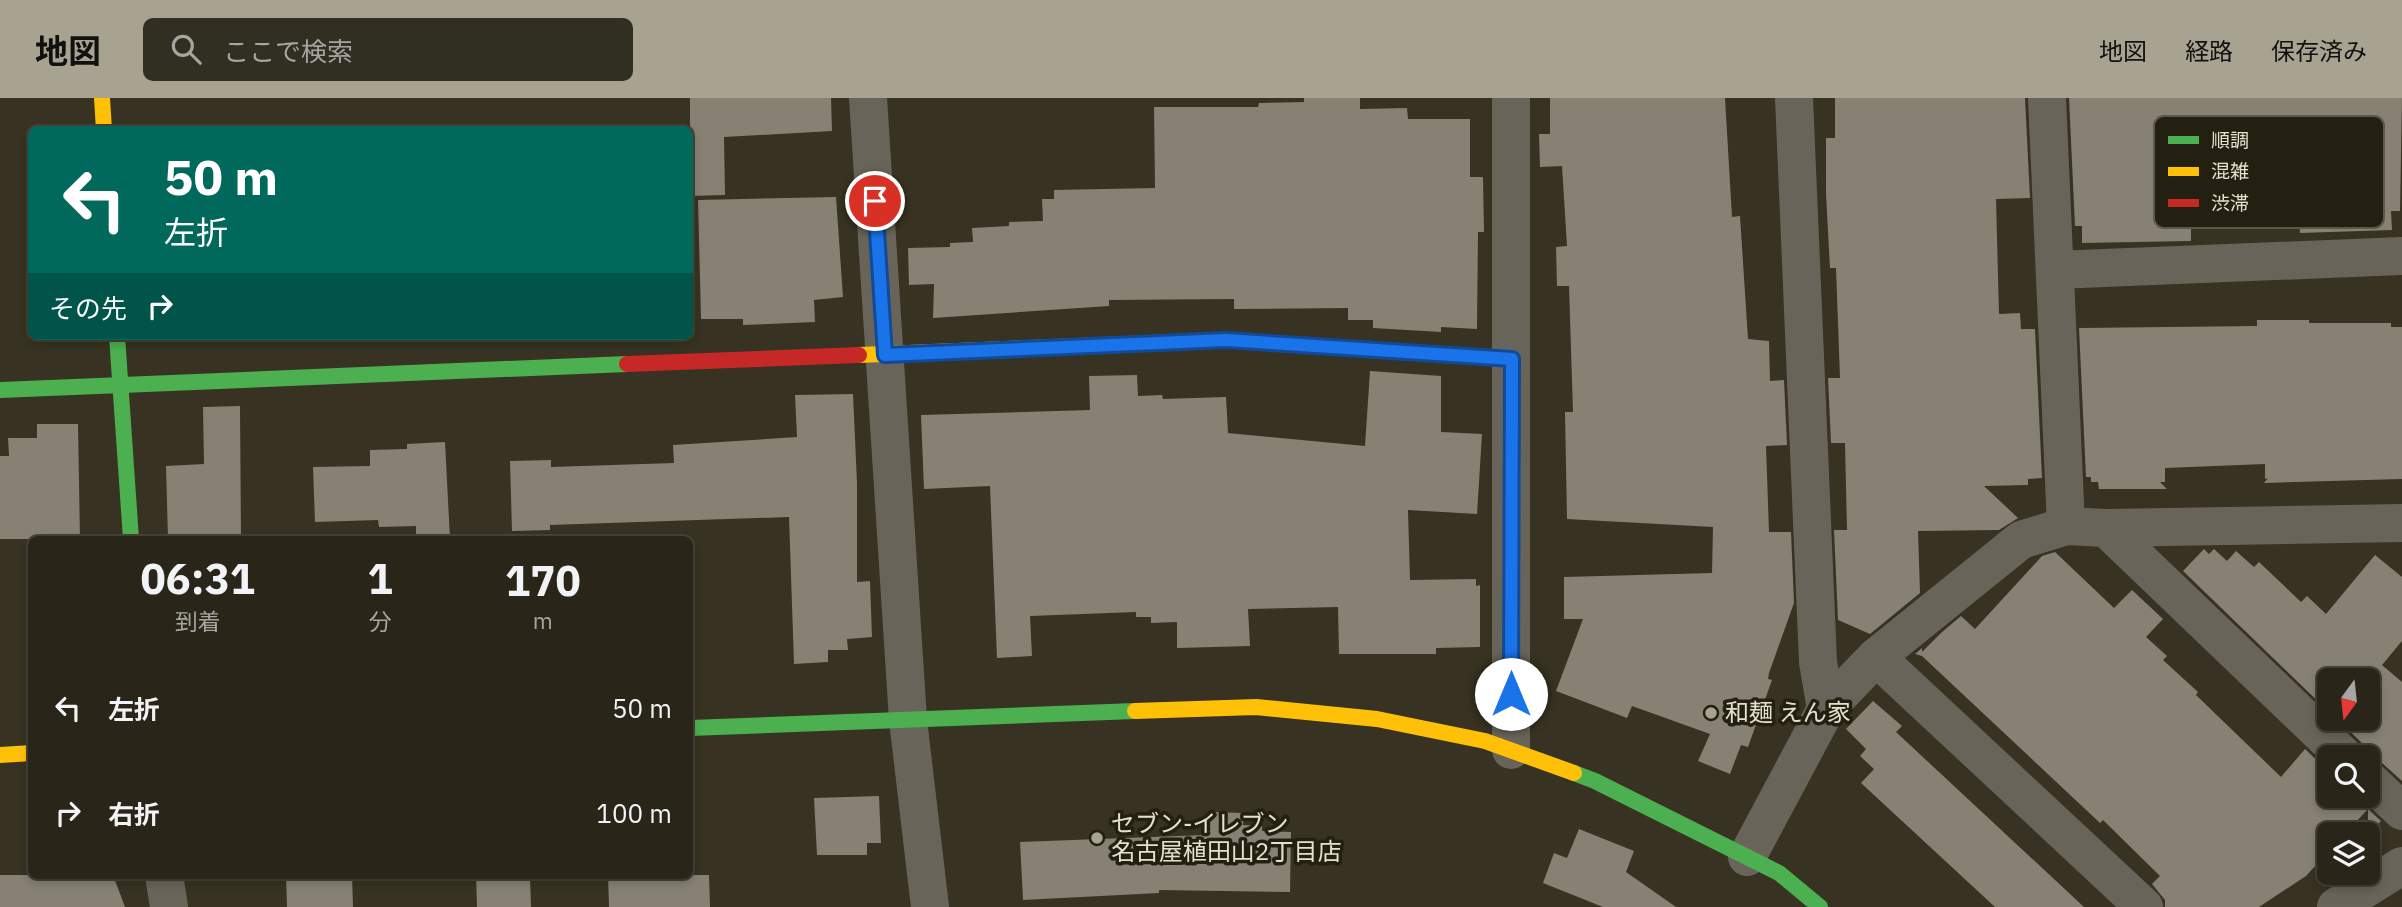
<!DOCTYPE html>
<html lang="ja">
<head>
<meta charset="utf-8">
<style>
	:root { --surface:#292619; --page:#312e22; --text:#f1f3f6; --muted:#a5a5a2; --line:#454338; --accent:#a8a291 }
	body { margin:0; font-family:"IBM Plex Sans","Noto Sans JP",sans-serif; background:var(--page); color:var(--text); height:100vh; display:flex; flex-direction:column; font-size:26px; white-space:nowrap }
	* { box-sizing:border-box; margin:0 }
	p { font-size:23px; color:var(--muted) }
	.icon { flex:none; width:38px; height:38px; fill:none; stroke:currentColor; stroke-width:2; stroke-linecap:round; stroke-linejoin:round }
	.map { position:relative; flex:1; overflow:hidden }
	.details { position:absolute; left:28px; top:438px; width:665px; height:343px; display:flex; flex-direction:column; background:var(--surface); border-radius:10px; box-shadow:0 4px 10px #0003,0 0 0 2px var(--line) }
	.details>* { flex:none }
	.hud { position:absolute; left:28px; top:28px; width:665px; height:214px; border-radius:10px; box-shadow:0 4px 10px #0003,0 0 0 2px var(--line); background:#00695c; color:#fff; overflow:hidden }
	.needle { width:46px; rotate:195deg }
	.buttons { position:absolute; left:2317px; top:570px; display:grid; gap:14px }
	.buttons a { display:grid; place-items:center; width:63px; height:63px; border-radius:10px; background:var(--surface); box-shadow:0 4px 10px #0003,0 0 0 2px var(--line); font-size:35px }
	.pin { position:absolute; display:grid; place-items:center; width:60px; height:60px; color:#fff; margin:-30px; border:4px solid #fff; border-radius:50%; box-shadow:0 2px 7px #0007 }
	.me { position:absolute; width:77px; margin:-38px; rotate:0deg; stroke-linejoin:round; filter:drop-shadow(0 0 5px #0008) }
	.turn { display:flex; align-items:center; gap:24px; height:147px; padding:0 21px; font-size:32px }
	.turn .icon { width:91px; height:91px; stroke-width:2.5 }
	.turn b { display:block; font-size:49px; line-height:60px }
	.then { display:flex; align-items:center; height:66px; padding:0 21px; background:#0003; gap:14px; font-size:26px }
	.eta { display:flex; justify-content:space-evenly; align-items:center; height:119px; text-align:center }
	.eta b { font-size:42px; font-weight:700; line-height:49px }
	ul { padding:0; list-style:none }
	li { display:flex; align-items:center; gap:21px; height:105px; padding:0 21px }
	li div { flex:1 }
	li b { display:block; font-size:26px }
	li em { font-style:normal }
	header { display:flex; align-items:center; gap:42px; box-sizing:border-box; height:98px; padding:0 35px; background:var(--accent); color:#111 }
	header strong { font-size:33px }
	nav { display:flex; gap:38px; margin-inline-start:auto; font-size:24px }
	.search { width:490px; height:63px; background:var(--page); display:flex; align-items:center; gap:18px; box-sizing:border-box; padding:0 24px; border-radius:10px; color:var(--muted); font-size:26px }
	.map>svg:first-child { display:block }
	.building { fill:#868173 }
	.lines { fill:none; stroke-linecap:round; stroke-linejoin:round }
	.street { stroke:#696459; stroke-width:38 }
	.fast { stroke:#4caf50; stroke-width:16 }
	.slow { stroke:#ffc107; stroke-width:16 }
	.jam { stroke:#c62828; stroke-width:16 }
	.route-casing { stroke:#114b97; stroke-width:18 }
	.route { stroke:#1a73e8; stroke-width:12 }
	.poi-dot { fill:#a8a291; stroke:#231f11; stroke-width:2.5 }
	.labels { text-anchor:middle; stroke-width:7; stroke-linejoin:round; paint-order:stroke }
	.poi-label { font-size:24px; fill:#e5dfcd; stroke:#231f11; text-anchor:start }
	.key { fill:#231f11; stroke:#5d5949; stroke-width:2 }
	.key-label { font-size:19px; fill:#e5dfcd }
</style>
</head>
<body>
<header>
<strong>地図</strong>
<div class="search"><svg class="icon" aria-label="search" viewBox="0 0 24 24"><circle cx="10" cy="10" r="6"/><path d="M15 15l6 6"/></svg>ここで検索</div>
<nav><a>地図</a><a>経路</a><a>保存済み</a></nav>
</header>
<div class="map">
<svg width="2402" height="809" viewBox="0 0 2402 809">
	<rect width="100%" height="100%" fill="#373221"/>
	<!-- building -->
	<path class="building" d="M690,0H831L832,33L724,39L725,97L690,98Z
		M1304,0H1360V11L1407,10L1408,21H1470V79H1483L1484,134H1478L1477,231L1441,229V234L1373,230V222H1348V210L1234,211V201L1109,202V208L933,220L934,186L909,187L908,150L950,149V145L973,144L972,130L1009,128V124L1043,123L1042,101H1054V92L1155,90L1154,9H1258L1259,5L1304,4Z
		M1550,0H1725L1732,119L1740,118L1748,241L1769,243L1770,283L1784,282L1787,347L1766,348L1769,434H1791L1794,505L1769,575L1768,581L1772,582L1748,649L1741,647L1730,676L1698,663L1710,636L1632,608L1627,620L1556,593L1583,521H1564V479L1712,475L1713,429L1567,421L1565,314H1573L1569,188H1557L1556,149L1567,148L1562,68L1540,69L1539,36H1550Z
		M1835,0H2025L2030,100L1996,101L1999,216L2020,215L2021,231H2035L2042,380L2028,381V387L1984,388L2018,420L1999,432L1918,433L1920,495L1870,536L1838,522L1834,432H1847L1845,345H1831L1828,280H1840L1836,170H1830L1826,96V40H1835Z
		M2069,0H2402L2400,113H2391L2392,132L2300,135L2299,122L2223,125V130L2191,131V143L2082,145V128H2075Z
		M836,99L843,199L814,202L815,224L743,227V221H701L698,102Z
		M2257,222H2309V225H2391V229H2402V381L2264,385L2268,380L2265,381V366L2165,370V384H2160L2167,391H2099L2098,384H2091V379H2086L2079,230L2257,228Z
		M1370,273L1441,278V334L1482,336L1477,416L1408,412L1410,482L1476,481V488L1480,487V549L1436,550V556H1339L1338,509L1248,511L1250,548L1177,550V524L1151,525V519H1136V514L1030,518L1032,558L997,560L990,388L924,391L921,317L1090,312L1089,278L1137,277L1138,298L1162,297L1163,301L1226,299L1228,335L1365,348Z
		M853,296L857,385V484L870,483L872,539L847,541L848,552H828V564L794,566L789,419L550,427V432L512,433L510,363L551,362V369L674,365L673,347L797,339L795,297Z
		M240,308L241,441H168L166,368L204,366L203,309Z
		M37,326H78L80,441H0V358H9L8,340H37Z
		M445,344L450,441H416V428L379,429L378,422L315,424L313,369L370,368V352L407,351V346Z
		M2204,451L2209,456L2214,451L2227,463L2236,453L2254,469L2259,464L2301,504L2307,498L2326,516L2375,457L2402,479V543L2382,567L2402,584V683L2382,665L2374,660H2367V653L2362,645L2337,621H2368V583H2329V614L2183,473Z
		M2055,454L2114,510L2132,492L2163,521L2146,539L2167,558L2163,562L2198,594L2196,597L2281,679L2305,651L2329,674V698H2354L2381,723L2368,737V711L2344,737H2329V753L2306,778L2259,809H2165V802L2152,786L2160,778L2103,722L2100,725L1922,558L1915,556L1922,550V554L1941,535L1961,518L1975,531L2042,458Z
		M1873,603L1902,628L1896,634L2084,809H1995L1861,685L1874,671L1860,658L1866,651L1846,631Z
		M879,698L881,745H867V757H817L814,700Z
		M1210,714L1244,715L1243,727L1262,728V733L1291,734L1290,794L1159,792V795L1023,802L1020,744L1205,737L1206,728H1210Z
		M1579,731L1634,753L1626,774L1676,809H1603L1543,785L1554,755L1567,760Z
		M0,777H113L125,809H0Z
		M286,777H352L353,809H287Z
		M476,777H530L531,809H477Z
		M608,777H709L710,809H609Z"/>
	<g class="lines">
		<!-- street -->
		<path class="street" d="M868,0L908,622L930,809
			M1511,0V652
			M1794,0L1818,564L1826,611
			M2047,0L2066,428
			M2055,172L2402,158
			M2106,430L2346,660
			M1876,559L2144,809
			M2368,681L2402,713
			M1747,759L1826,611L1876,559L2021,442L2066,428L2106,430L2402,425
			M164,777L169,809
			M2336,809L2402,768"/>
		<!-- fast -->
		<path class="fast" d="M117,238L131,441
			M1326,249L1512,261
			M0,292L627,266
			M690,630L1135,613
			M1574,675L1595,683L1779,775L1820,809"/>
		<!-- slow -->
		<path class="slow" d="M102,0L104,32
			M859,257L1226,242L1326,249
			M1135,613L1256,609L1377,621L1485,643L1574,675
			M0,657L32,655"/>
		<!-- jam -->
		<path class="jam" d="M627,266L859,257"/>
	</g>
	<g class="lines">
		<!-- route casing -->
		<g class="route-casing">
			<path id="route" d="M875,103L885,257L1226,242L1512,261L1511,596"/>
		</g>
		<!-- route -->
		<use href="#route" class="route"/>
	</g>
	<!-- markers -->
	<g class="poi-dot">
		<circle cx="1711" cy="615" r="7"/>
		<circle cx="1097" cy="740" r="7"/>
	</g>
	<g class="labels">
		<!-- poi labels -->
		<g class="poi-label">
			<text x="1725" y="623">和麺 えん家</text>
			<text x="1111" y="734">セブン-イレブン<tspan x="1111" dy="28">名古屋植田山2丁目店</tspan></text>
		</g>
	</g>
	<!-- legend -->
	<rect x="2154" y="18" width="230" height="112" rx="10" class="key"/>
	<rect x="2168" y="38" width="31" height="8" fill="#4caf50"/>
	<rect x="2168" y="69" width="31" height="9" fill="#ffc107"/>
	<rect x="2168" y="101" width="31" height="8" fill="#c62828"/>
	<g class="key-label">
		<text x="2211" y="49">順調</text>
		<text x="2211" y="80">混雑</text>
		<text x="2211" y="112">渋滞</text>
	</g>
</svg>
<div class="buttons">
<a><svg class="needle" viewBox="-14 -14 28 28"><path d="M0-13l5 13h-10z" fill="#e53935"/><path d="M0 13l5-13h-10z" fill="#a5a5a2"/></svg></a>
<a><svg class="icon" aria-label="search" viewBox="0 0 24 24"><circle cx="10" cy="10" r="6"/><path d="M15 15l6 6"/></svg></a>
<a><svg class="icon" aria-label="layers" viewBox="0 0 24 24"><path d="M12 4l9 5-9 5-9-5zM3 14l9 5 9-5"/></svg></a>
</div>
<div class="pin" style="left:875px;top:103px;background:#d93025"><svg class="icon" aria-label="arrive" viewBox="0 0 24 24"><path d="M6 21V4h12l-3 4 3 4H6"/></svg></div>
<svg class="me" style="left:1511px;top:596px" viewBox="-20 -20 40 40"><circle r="19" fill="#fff"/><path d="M0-13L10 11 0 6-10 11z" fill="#1a73e8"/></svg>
<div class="hud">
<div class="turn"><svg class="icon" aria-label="left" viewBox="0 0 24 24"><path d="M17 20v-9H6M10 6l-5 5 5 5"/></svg><div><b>50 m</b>左折</div></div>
<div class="then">その先<svg class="icon" aria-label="right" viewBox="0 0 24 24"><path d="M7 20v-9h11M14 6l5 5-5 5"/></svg></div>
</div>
<section class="details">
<div class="eta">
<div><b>06:31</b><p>到着</p></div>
<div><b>1</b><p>分</p></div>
<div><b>170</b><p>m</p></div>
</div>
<ul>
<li><svg class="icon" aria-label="left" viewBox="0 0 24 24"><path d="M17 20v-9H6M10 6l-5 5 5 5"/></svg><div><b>左折</b></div><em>50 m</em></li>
<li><svg class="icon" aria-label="right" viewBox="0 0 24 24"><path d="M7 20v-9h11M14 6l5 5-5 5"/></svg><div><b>右折</b></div><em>100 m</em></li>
</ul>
</section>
</div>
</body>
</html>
